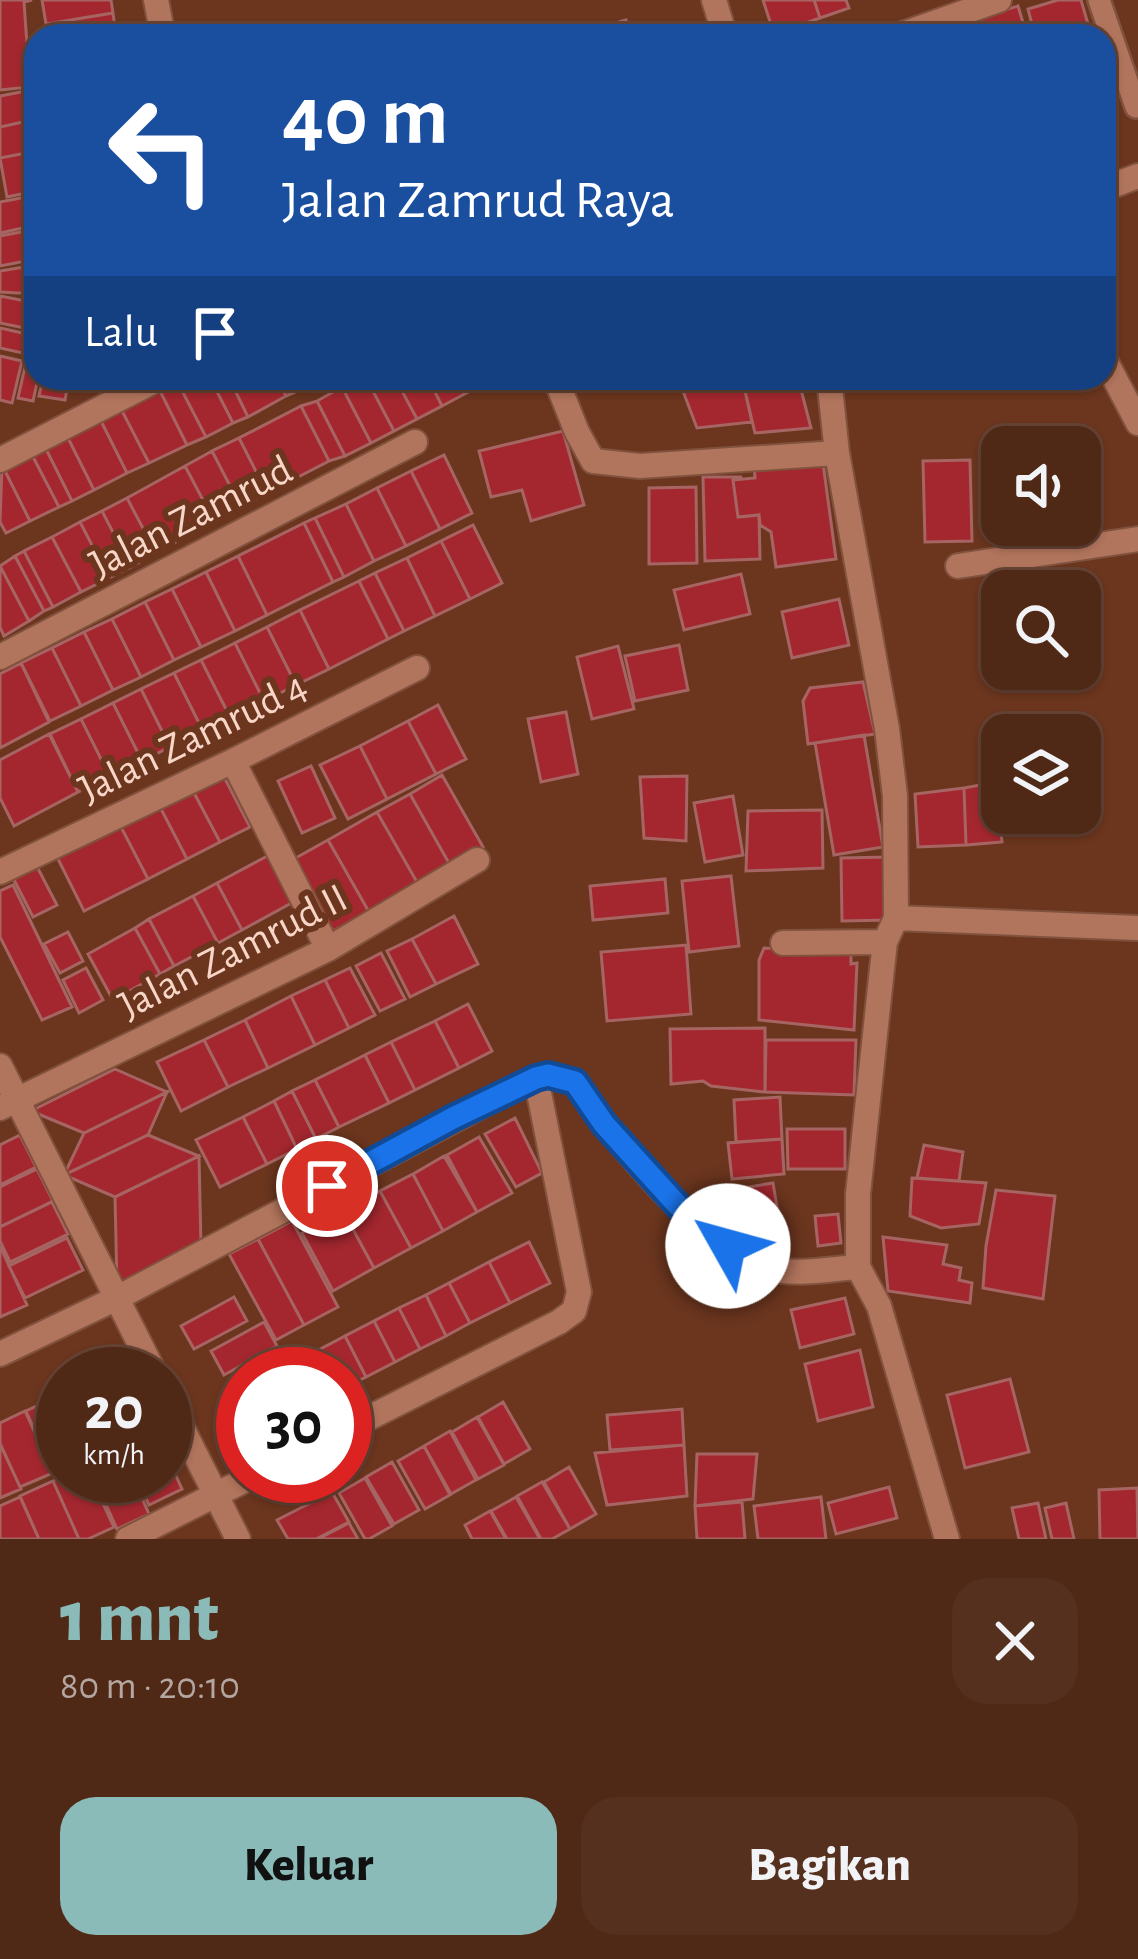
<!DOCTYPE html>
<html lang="id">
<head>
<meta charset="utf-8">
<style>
	:root { --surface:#502816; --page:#56301f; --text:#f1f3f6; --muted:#b4a6a1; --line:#674435; --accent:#8bbbb9 }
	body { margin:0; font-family:"Alegreya Sans",sans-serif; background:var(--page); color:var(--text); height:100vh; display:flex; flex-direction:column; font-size:45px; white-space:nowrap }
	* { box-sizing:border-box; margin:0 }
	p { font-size:39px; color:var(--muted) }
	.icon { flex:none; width:66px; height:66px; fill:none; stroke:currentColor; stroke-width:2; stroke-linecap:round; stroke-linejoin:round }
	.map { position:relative; height:1539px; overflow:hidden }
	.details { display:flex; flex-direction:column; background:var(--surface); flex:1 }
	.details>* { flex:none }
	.guide { position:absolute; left:24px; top:24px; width:1092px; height:366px; border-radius:36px; box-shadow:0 3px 9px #0004,0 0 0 3px var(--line); background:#1a4fa0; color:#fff; overflow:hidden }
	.buttons { position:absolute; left:981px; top:426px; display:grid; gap:24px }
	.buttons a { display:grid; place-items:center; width:120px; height:120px; border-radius:24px; background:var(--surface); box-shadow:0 3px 9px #0004,0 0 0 3px var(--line); font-size:60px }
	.speed { position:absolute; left:36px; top:1347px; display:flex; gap:24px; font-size:60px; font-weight:700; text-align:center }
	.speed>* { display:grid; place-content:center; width:156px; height:156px; border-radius:50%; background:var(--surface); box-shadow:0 3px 9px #0004,0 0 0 3px var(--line); line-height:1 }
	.speed small { font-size:30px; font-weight:400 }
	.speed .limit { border:18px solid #d22; background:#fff; color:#111 }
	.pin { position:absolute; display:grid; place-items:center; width:102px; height:102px; color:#fff; margin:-51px; border:6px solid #fff; border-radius:50%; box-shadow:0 3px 12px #0007 }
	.me { position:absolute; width:132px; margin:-66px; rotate:308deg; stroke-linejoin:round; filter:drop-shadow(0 0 9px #0008) }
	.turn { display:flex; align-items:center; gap:42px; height:252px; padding:0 60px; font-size:54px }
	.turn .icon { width:156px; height:156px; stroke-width:2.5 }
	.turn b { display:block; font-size:84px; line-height:102px }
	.then { display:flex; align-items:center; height:114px; padding:0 60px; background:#0003; gap:24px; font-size:45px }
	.round { display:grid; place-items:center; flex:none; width:126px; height:126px; border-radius:36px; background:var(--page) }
	.head { display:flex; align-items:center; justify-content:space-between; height:204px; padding:0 60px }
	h1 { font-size:72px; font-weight:800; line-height:90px; color:var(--accent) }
	.primary-button { display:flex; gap:24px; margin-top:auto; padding:24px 60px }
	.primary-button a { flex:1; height:138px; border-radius:36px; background:var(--accent); color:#111; font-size:48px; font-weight:800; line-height:138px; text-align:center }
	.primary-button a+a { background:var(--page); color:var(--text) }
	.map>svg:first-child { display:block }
	.building { fill:#a4272f; stroke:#a66562; stroke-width:3 }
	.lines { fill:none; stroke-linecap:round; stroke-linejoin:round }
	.lane-casing { stroke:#80523d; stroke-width:26 }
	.street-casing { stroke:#80523d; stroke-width:28 }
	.lane { stroke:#b1745c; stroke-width:21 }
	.street { stroke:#b1745c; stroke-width:24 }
	.route-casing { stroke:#114b97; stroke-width:30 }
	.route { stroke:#1a73e8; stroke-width:21 }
	.labels { text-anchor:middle; stroke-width:12; stroke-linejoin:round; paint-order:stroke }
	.street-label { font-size:42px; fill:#f7d5c7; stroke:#6b351e }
</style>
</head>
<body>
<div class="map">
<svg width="1138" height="1539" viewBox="0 0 1138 1539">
	<rect width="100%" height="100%" fill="#6b351e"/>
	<!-- building -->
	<path class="building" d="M0,0H32L24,2L30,87L0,90Z
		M42,0H111L113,13L46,24Z
		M763,0H814L820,18L774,34Z
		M814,0H846L849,8L820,18Z
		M1058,0H1081L1088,24L1048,36H1035L1028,9Z
		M1018,6L1027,36H971L967,22Z
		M113,13L116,36H48L46,24Z
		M626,20L630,36H578V34Z
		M1088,24L1092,36H1048Z
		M1108,86L1117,114L1104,118V87Z
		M26,91L32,120L0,127V96Z
		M32,120L36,151L0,158V127Z
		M36,151V191L7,197L0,158Z
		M36,195V225L0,233V202Z
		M36,229V259L0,266V236Z
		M36,265V294L0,292V271Z
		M0,296L36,303L34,330L0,323Z
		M0,328L36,336V356L0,348Z
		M0,356L22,361L12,403L0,400Z
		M27,358L36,360L38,378L33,401L18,398Z
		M43,378H69L65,400L39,396Z
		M184,378H210L233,423L206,437L177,381Z
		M210,378H229L248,417L233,423Z
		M229,378H277L286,396L248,417Z
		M277,378H294L300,390L286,396Z
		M360,378H366L394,431L371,443L342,387Z
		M366,378H395L417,419L394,431Z
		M395,378H428L442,406L417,419Z
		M428,378H464L470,391L442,406Z
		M678,378H742L752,422L697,428Z
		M742,378H798L811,428L755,433Z
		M177,381L206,437L187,445L159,389Z
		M342,387L371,443L345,456L317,401Z
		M159,389L187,445L149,463L120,407Z
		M317,401L345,456L329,461L301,406Z
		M301,406L329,461L267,493L239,438Z
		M120,407L149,463L127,473L99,417Z
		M99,417L127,473L94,490L66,434Z
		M563,431L584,505L531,521L522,490L491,497L479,451Z
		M66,434L94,490L72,501L44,445Z
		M239,438L267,493L241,507L212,451Z
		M44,445L72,501L59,507L30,451Z
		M30,451L59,507L30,521L2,465Z
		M212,451L241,507L214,521L185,466Z
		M444,455L472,513L440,529L411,471Z
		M822,456L836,559L776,567L771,532L760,525L759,515L738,517L733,480L755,478L754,465Z
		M970,460L972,541L925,542L923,461Z
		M2,465L30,521L6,533L0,522Z
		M185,466L214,521L156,553L127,498Z
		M411,471L440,529L406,546L377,488Z
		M703,477H742L733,480L738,517L759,515L760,559L705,561Z
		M696,487L697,563L649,564V488Z
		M377,488L406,546L374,561L346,504Z
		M127,498L156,553L131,567L102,511Z
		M346,504L374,561L344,577L315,518Z
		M102,511L131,567L109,578L80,522Z
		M315,518L344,577L333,582L304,523Z
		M80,522L109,578L81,592L52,537Z
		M304,523L333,582L267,615L238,556Z
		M473,525L502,583L470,599L441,541Z
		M52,537L81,592L53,607L24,551Z
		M441,541L470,599L435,616L407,558Z
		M24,551L53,607L44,611L15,556Z
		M15,556L44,611L29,621L0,566Z
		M238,556L267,615L235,631L206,572Z
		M407,558L435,616L404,631L375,573Z
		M0,566L29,621L4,636L0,627Z
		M206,572L235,631L201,647L172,589Z
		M375,573L404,631L388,639L359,581Z
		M741,574L750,614L684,630L674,590Z
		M359,581L388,639L329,669L300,610Z
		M172,589L201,647L174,660L145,602Z
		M839,599L849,645L792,658L782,612Z
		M145,602L174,660L141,677L112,619Z
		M300,610L329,669L296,685L267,627Z
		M112,619L141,677L113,690L84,632Z
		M267,627L296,685L264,701L235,643Z
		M84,632L113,690L81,706L52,648Z
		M235,643L264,701L230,717L201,660Z
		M679,645L688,690L635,701L625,656Z
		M618,646L634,709L592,719L577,657Z
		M52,648L81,706L50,721L21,663Z
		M201,660L230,717L203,731L174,673Z
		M21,663L49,722L0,748V674Z
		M174,673L203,731L170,747L141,689Z
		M863,682L875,734L808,744L803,701L810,688Z
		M141,689L170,747L142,761L113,703Z
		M113,703L142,761L110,777L81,719Z
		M438,705L466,759L436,774L408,721Z
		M566,712L578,774L541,782L528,719Z
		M81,719L110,777L78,792L50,734Z
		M408,721L436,774L387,799L360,746Z
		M49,734L78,792L14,826L0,798V760Z
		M864,735L883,847L834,855L815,743Z
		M360,746L387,799L348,819L320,765Z
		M311,766L335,818L302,833L278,781Z
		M222,773L250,827L220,842L192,789Z
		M442,775L483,847L450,865L410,794Z
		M687,776L686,841L644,838L640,777Z
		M996,782L1002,842L966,845L964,788Z
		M964,788L966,845L918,847L915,794Z
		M192,789L220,842L187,859L159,805Z
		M410,794L450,865L418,884L377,812Z
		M733,796L743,855L705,862L694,803Z
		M159,805L187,859L148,879L120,825Z
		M822,810L823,868L746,871L748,811Z
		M377,812L418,884L369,912L328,840Z
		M120,825L148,879L84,911L57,857Z
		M328,840L369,912L333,931L292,860Z
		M271,854L297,900L242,930L217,883Z
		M32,857L57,905L33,917L9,870Z
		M888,857L889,920L842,921L841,858Z
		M731,876L739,946L689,952L682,881Z
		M665,879L668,913L593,920L590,886Z
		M217,883L242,930L218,943L193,896Z
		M13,885L72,1007L42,1020L0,937V891Z
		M193,896L218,943L174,966L149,919Z
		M454,916L478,964L436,984L412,939Z
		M149,919L174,966L160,974L135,928Z
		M135,928L160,974L113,1000L88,954Z
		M68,932L83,961L60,973L44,944Z
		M412,939L436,984L410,997L387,951Z
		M686,945L691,1014L607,1021L601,952Z
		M764,948L851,953V964L857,963L854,1030L759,1020V960Z
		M381,953L405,999L380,1011L356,966Z
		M86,968L103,1000L79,1013L63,980Z
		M350,968L375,1015L349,1028L325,980Z
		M325,980L349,1028L315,1045L291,996Z
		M291,996L315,1045L268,1068L245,1020Z
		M468,1004L492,1051L459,1068L435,1021Z
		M245,1020L268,1068L228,1087L204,1040Z
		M435,1021L459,1068L415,1090L391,1042Z
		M765,1028V1092L711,1086L703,1081L671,1084L670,1029Z
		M204,1040L228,1087L181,1111L157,1062Z
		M766,1040H856L854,1095L765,1092Z
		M391,1042L415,1090L389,1103L365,1055Z
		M365,1055L389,1103L339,1127L315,1080Z
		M115,1069L167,1092L84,1133L31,1111Z
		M315,1080L339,1127L316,1139L292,1091Z
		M292,1091L316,1139L297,1149L274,1101Z
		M167,1092L148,1135L64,1175L84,1133Z
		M780,1097L782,1139L736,1142L734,1100Z
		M274,1101L297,1149L267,1164L243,1117Z
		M243,1117L267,1164L220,1187L196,1140Z
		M515,1118L542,1173L516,1187L485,1134Z
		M787,1129H845V1169H788Z
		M20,1135L36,1167L0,1185V1145Z
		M148,1135L199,1156L115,1197L64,1175Z
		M479,1137L512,1193L477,1212L447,1155Z
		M782,1139L784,1174L732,1179L728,1143Z
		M924,1145L963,1152L959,1181L917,1178Z
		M199,1156L201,1246L117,1287L115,1197Z
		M444,1156L477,1212L443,1231L413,1174Z
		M37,1169L53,1201L0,1227V1187Z
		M413,1174L443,1231L411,1248L380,1191Z
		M912,1178L986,1183L979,1224L941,1228L910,1216Z
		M773,1183L783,1243L741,1251L731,1190Z
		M996,1190L1055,1196L1043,1299L983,1288L986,1246Z
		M380,1191L411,1248L374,1268L343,1211Z
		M52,1202L68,1234L10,1262L0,1241V1227Z
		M343,1211L374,1268L333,1291L302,1233Z
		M838,1214L841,1243L818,1246L815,1216Z
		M292,1221L338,1307L304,1325L258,1239Z
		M883,1237L947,1245L943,1264L961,1268L959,1280L972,1283L970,1303L888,1291Z
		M67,1238L83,1270L25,1298L9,1266Z
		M258,1239L304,1325L276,1340L229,1254Z
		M529,1242L550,1283L510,1303L489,1262Z
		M0,1246L27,1305L0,1317Z
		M489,1262L510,1303L470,1323L449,1283Z
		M449,1283L470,1323L446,1336L426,1295Z
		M426,1295L446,1336L420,1349L399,1308Z
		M234,1297L247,1321L194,1349L181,1326Z
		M845,1298L854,1334L800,1348L791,1310Z
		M399,1308L420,1349L395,1362L374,1321Z
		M374,1321L395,1362L366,1377L345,1336Z
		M264,1322L277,1346L224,1375L211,1351Z
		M345,1336L366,1377L345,1387V1374H302L296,1362Z
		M860,1350L873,1407L818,1421L805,1364Z
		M1010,1379L1029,1452L965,1468L947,1395Z
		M243,1385V1416L238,1419L225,1395Z
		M58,1396L63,1406V1468L53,1472L26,1411Z
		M503,1402L530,1449L504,1464L478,1417Z
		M682,1409L684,1445L610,1450L607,1415Z
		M25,1411L53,1473L20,1487L0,1443V1423Z
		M477,1417L504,1465L478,1479L452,1432Z
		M450,1431L476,1480L451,1494L424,1446Z
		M0,1444L21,1489L0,1498Z
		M684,1445L687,1496L607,1505L595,1453Z
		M424,1446L450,1495L425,1509L398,1461Z
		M165,1452L182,1489L149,1505L136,1476H165Z
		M697,1454H757L753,1499L695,1506Z
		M392,1462L419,1510L394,1524L366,1477Z
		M569,1467L596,1514L570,1529L544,1482Z
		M64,1476H90L114,1527L88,1539H79L53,1481Z
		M93,1476H132L149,1514L117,1529Z
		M365,1478L392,1526L369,1539H365L339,1493Z
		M53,1481L79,1539H39L20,1496Z
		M542,1482L570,1529L552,1539H541L517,1496Z
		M889,1487L897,1518L836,1534L828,1503Z
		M1137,1488L1138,1539H1100L1099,1490Z
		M332,1492L349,1522L316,1539H288L277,1520Z
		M20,1497L39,1539H0V1506Z
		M516,1497L540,1539H507L491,1511Z
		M821,1497L826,1539H758L754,1506Z
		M742,1502L745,1539H697L695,1506Z
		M1038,1503L1046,1539H1019L1012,1508Z
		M1066,1503L1074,1539H1052L1045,1508Z
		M490,1511L506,1539H472L465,1525Z
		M349,1523L358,1539H318Z"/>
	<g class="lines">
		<!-- lane casing -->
		<g class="lane-casing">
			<path id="lane" d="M1099,0L1136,107"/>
		</g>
		<!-- street casing -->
		<g class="street-casing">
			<path id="street" d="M156,0L163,36
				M714,0L725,36
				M897,36L999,0
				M1104,189L1138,176
				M1104,358L1138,423
				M829,378L837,453L887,729L895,796L896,918L885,942L881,978L858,1194V1267L879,1306L947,1539
				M557,382L577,432L593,461L640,466L837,453
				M0,460L160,378
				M958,566L1138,539
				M0,657L415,442
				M233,761L328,949
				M0,872L233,761L417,668
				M896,918L1138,928
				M783,943L885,942
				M0,1066L155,1374
				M0,1108L328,949L477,860
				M0,1354L117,1298L515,1088L548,1075L575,1082C610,1136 704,1250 766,1268C795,1276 829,1269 858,1267
				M165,1394L238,1539
				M345,1430L559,1322L574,1311L579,1292L536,1078
				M128,1539L253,1476"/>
		</g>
		<!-- lane -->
		<use href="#lane" class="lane"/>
		<!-- street -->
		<use href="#street" class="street"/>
	</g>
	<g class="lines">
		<!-- route casing -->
		<g class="route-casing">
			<path id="route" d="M327,1186L453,1118L536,1078L548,1075L575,1082L604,1124L671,1198L698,1227L728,1246"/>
		</g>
		<!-- route -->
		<use href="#route" class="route"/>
	</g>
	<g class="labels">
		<!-- street labels -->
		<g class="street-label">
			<text transform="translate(190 515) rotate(-27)" y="15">Jalan Zamrud</text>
			<text transform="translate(192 736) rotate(-26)" y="15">Jalan Zamrud 4</text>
			<text transform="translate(232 950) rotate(-27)" y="15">Jalan Zamrud II</text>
		</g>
	</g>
</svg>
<div class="buttons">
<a><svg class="icon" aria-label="sound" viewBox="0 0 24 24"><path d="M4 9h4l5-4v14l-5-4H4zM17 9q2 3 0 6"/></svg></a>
<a><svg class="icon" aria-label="search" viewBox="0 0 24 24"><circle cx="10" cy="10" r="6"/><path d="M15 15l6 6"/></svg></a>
<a><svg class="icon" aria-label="layers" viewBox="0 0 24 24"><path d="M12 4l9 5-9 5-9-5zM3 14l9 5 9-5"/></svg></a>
</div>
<div class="speed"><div>20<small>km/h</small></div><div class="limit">30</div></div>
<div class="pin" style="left:327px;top:1186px;background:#d93025"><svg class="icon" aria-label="arrive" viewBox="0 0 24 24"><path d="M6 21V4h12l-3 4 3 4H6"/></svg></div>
<svg class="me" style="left:728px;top:1246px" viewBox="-20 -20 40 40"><circle r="19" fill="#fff"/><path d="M0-13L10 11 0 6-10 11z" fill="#1a73e8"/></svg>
<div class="guide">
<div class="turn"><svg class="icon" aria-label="left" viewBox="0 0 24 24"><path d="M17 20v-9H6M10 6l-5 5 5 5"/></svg><div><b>40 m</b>Jalan Zamrud Raya</div></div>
<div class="then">Lalu<svg class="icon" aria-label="arrive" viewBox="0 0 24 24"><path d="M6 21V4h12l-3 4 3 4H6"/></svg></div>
</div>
</div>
<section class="details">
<div class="head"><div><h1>1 mnt</h1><p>80 m · 20:10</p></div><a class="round"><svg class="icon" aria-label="close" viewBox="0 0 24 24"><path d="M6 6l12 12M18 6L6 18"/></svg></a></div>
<div class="primary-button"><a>Keluar</a><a>Bagikan</a></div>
</section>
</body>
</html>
